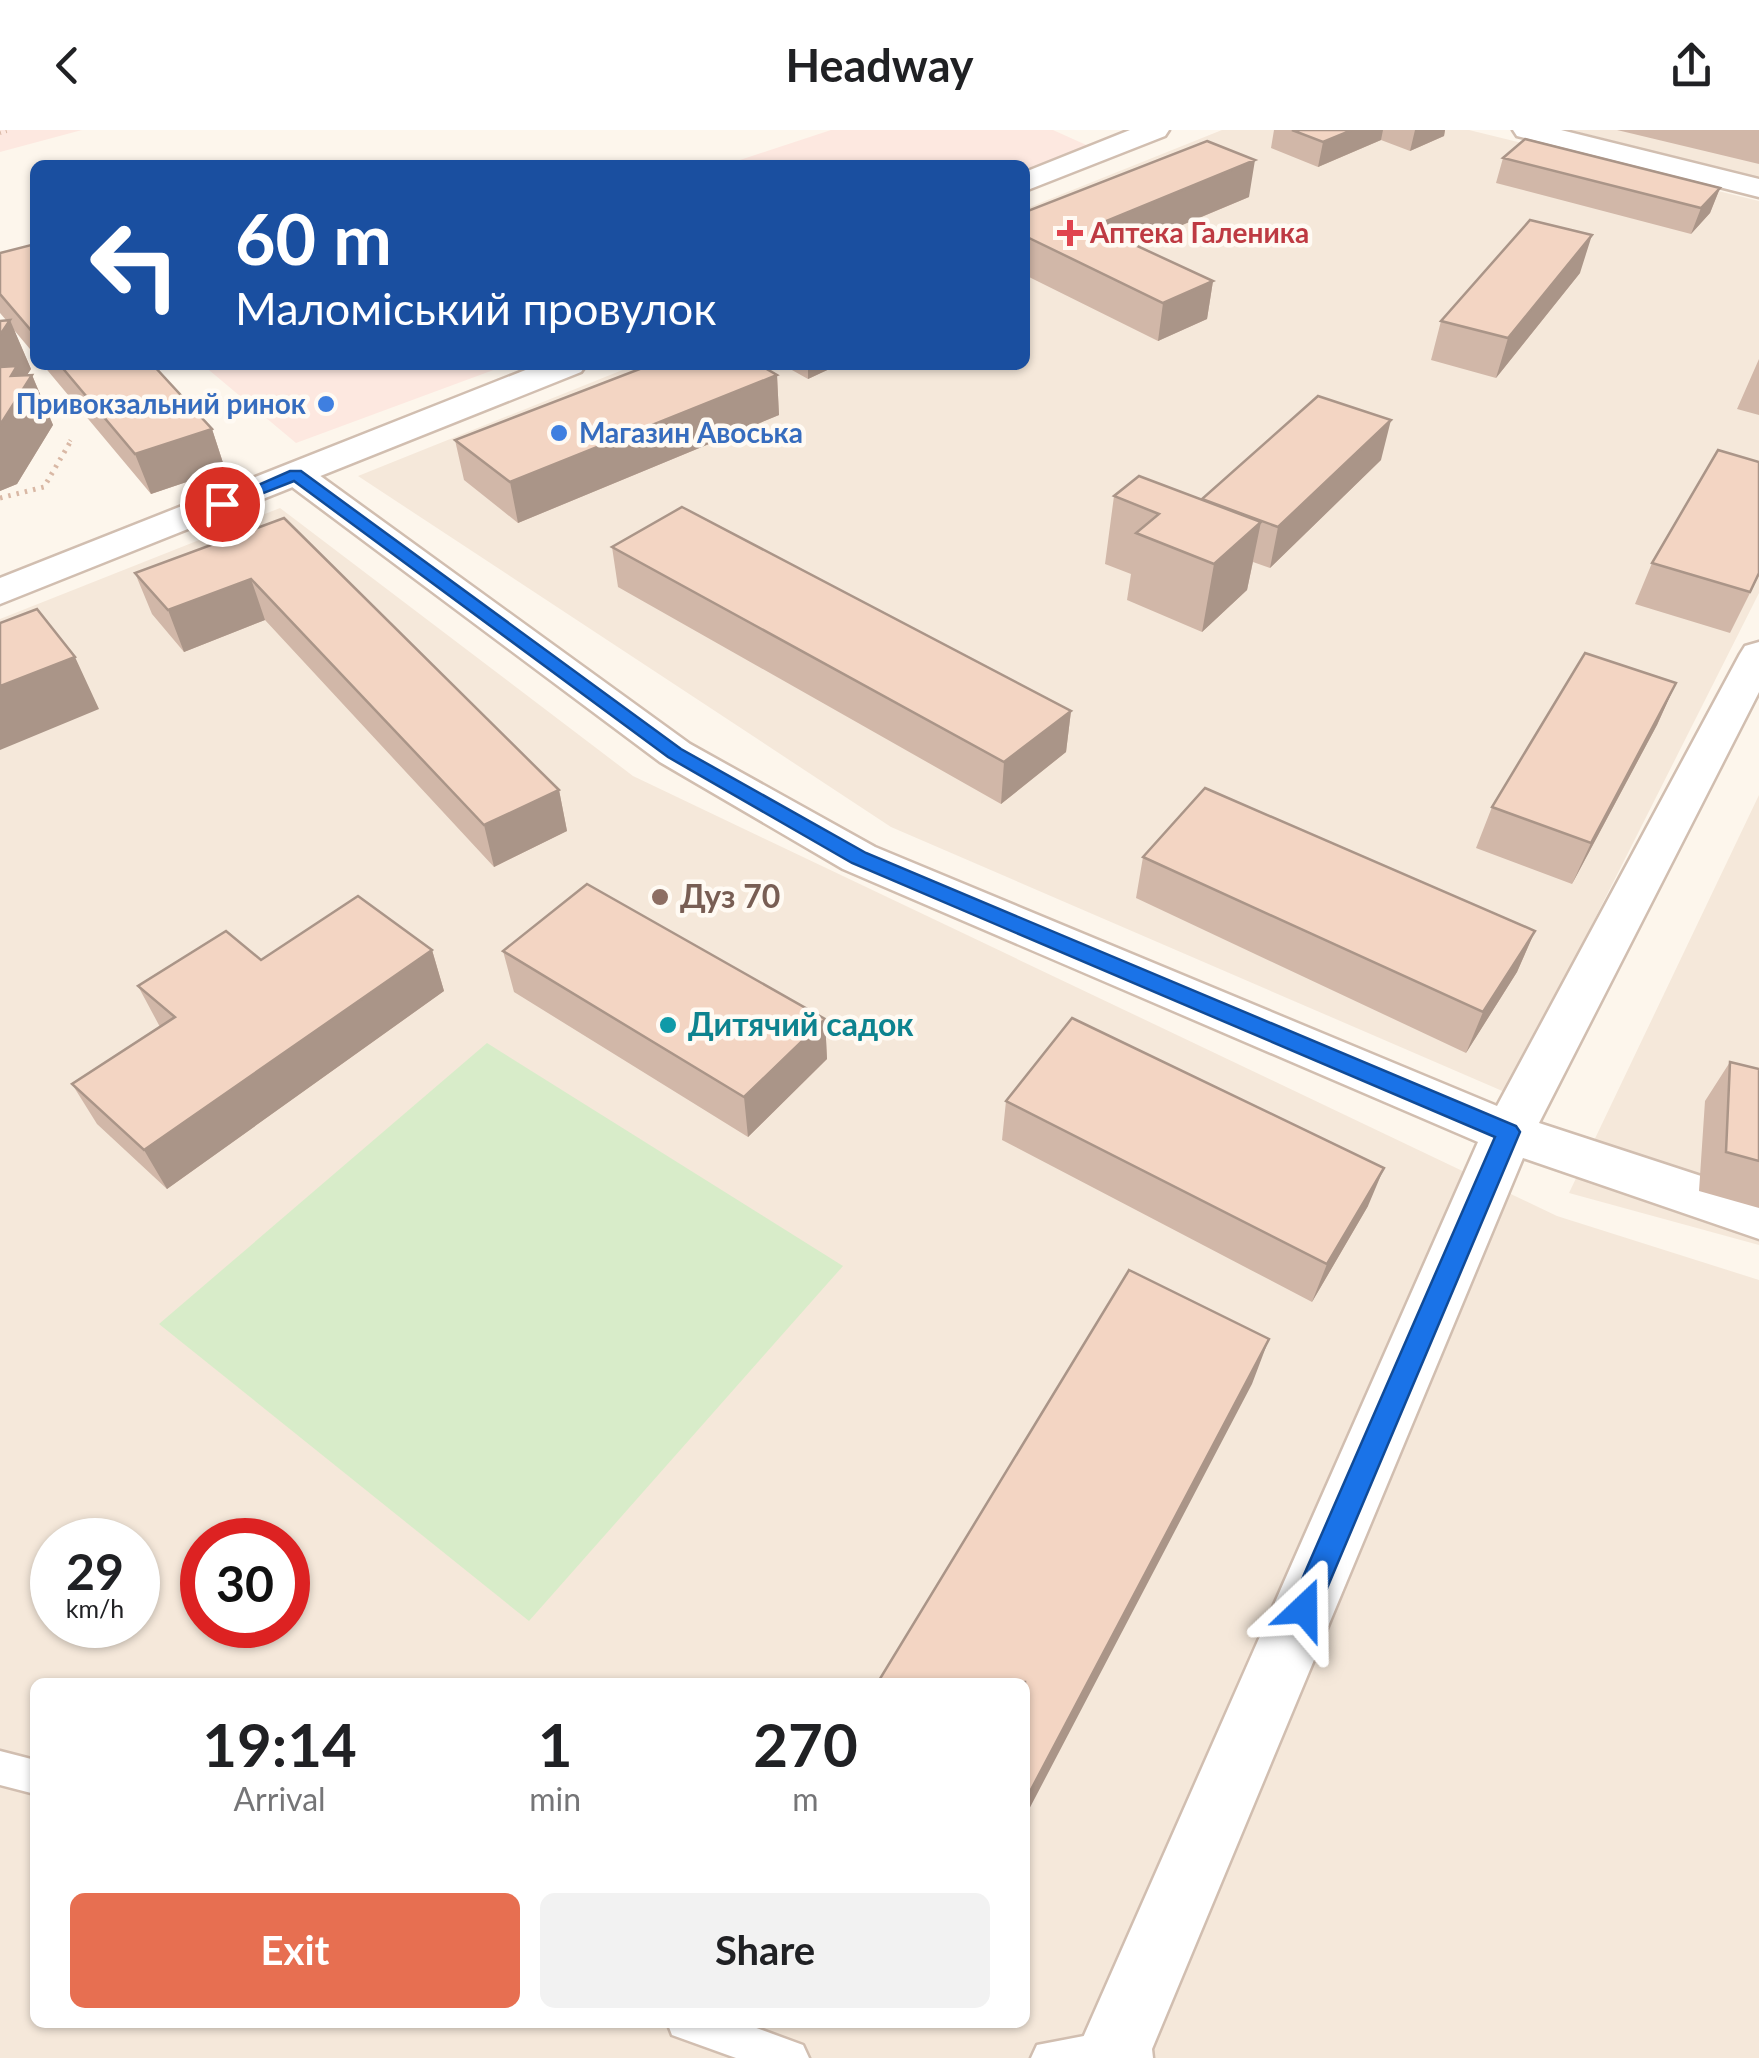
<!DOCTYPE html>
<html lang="en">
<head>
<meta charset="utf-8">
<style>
	:root { --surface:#fff; --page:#f2f2f2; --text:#202124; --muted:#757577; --accent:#e76f51 }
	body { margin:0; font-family:Lato,sans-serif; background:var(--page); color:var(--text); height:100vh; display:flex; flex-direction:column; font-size:38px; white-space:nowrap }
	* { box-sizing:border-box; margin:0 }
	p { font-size:32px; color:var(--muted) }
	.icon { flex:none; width:55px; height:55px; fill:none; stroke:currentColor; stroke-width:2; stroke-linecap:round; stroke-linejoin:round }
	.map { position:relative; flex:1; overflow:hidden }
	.details { position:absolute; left:30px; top:1548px; width:1000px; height:350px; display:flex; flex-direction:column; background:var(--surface); border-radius:15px; box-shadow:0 2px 8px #0004 }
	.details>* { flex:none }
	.guide { position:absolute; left:30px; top:30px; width:1000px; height:210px; border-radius:15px; box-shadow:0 2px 8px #0004; background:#1a4fa0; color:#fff; overflow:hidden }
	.speed { position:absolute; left:30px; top:1388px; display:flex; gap:20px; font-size:50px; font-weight:700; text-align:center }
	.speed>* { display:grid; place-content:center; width:130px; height:130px; border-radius:50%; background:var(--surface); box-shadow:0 2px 8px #0004; line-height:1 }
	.speed small { font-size:25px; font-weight:400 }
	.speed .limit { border:15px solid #d22; background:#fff; color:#111 }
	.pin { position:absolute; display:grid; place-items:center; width:85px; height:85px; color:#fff; margin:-42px; border:5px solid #fff; border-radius:50%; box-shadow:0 2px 10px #0007 }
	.me { position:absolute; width:110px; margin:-55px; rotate:23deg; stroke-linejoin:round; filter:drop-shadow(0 0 8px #0008) }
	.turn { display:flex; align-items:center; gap:35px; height:210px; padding:0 40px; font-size:45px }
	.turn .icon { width:130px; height:130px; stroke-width:2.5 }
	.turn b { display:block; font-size:70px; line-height:85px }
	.eta { display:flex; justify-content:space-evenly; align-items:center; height:170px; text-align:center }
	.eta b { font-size:60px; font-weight:700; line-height:70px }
	.action { display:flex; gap:20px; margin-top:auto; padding:20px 40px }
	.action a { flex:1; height:115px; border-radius:15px; background:var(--accent); color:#fff; font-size:40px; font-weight:700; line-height:115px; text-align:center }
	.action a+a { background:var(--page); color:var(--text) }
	header { display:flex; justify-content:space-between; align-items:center; height:130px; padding:0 40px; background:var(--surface); font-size:45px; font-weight:700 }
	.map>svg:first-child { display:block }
	.residential { fill:#f5e8da; fill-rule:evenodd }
	.commercial { fill:#fde8e0 }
	.green { fill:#d8ecc9 }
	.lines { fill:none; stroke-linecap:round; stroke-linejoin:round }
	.service-casing { stroke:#d1beb0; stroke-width:5 }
	.minor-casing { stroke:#d1beb0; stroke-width:5 }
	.tertiary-casing { stroke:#d1beb0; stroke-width:5 }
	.path-far1 { stroke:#d9b8a5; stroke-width:4; stroke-dasharray:1 5; stroke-linecap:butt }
	.path { stroke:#d9b8a5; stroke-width:5; stroke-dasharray:2.5 6; stroke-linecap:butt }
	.service { fill:#fff; fill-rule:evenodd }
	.minor { fill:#fff; fill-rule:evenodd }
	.tertiary { fill:#fff; fill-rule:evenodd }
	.wall { fill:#d1b7a8 }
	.shaded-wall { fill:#aa9588 }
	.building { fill:#f3d5c3; stroke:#aa9588; stroke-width:2.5 }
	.route { fill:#1a73e8; stroke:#114b97; stroke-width:2.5 }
	.health-dot { fill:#e0444e; stroke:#fffaf3; stroke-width:4 }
	.shop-dot { fill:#3f7fe0; stroke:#fffaf3; stroke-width:4 }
	.education-dot { fill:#8d6e63; stroke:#fffaf3; stroke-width:4 }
	.culture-dot { fill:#0f9aa8; stroke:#fffaf3; stroke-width:4 }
	.labels { text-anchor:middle; stroke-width:9; stroke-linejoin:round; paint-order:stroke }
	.far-health-label { font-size:28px; font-weight:bold; fill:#be3a42; stroke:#fffaf3; text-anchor:start }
	.far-shop-label { font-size:28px; font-weight:bold; fill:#366cbe; stroke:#fffaf3; text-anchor:end }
	.education-label { font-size:32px; font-weight:bold; fill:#785e54; stroke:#fffaf3; text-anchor:start }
	.culture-label { font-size:32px; font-weight:bold; fill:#0d838f; stroke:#fffaf3; text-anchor:start }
</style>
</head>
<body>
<header><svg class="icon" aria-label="back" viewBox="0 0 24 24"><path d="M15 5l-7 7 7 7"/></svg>Headway<svg class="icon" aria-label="share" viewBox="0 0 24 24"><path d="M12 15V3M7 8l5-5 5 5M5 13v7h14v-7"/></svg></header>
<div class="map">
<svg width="1759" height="1928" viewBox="0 0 1759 1928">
	<rect width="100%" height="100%" fill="#fdf6ec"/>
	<!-- residential -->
	<path class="residential" d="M1222,0H1469L1759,71V463L1507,963L891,697L358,346L635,235H1025V79Z
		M1571,0H1759V48Z
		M280,378L633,646L1557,1086L1759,1150V1928H0V489ZM52,1410H138V1495H52ZM202,1410H288V1495H202ZM35,1552H1025V1892H35Z
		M1759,665V1115L1569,1063Z"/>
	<!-- commercial -->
	<path class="commercial" d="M0,0H82L0,22Z
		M831,0H1053L1093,18L1025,43V35H725Z
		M203,235H507L296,313Z"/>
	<!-- green -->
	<path class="green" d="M487,913L843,1136L529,1491L159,1194Z"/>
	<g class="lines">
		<!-- service casing -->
		<g class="service-casing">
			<path id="service" d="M0,1621L35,1630V1664L0,1655Z
				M667,1892H740L803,1915L809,1928H736L672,1905Z
				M1110,1901L1123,1907L1129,1920L1125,1928H1031L1037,1915Z"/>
		</g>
		<!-- minor casing -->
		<g class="minor-casing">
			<path id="minor" d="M296,334L308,337L690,614L875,717L1497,976L1740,524L1745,516L1759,512V562L1539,993L1759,1065V1109L1523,1028L1152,1919L1153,1928H1079L1078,1919L1478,1012L843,739L660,632L284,351L279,344L284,337Z"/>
		</g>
		<!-- tertiary casing -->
		<g class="tertiary-casing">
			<path id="tertiary" d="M1130,0H1169L1165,6L1025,61V42Z
				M1513,0H1561L1759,49V67L1517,6Z
				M538,235H586L581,242L0,474V448Z"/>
		</g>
		<!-- path-far1 -->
		<path class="path-far1" d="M0,3L10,0
			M70,311L73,306"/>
		<!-- path -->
		<path class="path" d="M0,368L44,357L72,309"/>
		<!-- service -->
		<use href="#service" class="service"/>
		<!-- minor -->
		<use href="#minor" class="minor"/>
		<!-- tertiary -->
		<use href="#tertiary" class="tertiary"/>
	</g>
	<!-- wall -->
	<path class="wall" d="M1274,0H1445L1444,6L1410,21L1381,10L1318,37L1271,18Z
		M1617,0H1759V34Z
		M1503,28L1720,58L1710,83L1691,104L1496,53Z
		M1249,67L1135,115L1213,151L1207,189L1158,211L1025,145V82Z
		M35,114V225L14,200L31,239L27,245H32L53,295L17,354L0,361V191L6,190L0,183V123Z
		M1580,143L1496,248L1431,230L1441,191Z
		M1759,229V285L1737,279Z
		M43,235H153L212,299L225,339L151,364Z
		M783,235H838L808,249Z
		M777,245L779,285L518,393L464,350L455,310Z
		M1381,330L1270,438L1253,432L1247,460L1202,502L1127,470L1131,444L1105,434L1114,366L1201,369Z
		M284,388L559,660L567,701L494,737L265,490L184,522L152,484L135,443Z
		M612,417L1071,581L1066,622L1001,674L618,457Z
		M1652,433L1759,445L1730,503L1635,474Z
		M1676,553L1657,595L1572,754L1476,718L1492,677Z
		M1143,727L1535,801L1517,842L1466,923L1136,768Z
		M432,820L444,861L167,1059L97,994L72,954L160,897L138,856L261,830Z
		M503,821L825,889L827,929L748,1007L514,862Z
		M1730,932L1759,939V1078L1699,1061L1705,971Z
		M1006,971L1368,1076L1312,1172L1002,1010Z"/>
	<!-- shaded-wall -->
	<path class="shaded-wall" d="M1352,0H1383L1381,10L1318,37L1323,12Z
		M1415,0H1445L1444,6L1410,21Z
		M1255,30L1249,67L1091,133L1094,96Z
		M1720,58L1710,83L1691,104L1701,78Z
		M1592,105L1580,143L1496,248L1508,208Z
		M1213,151L1207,189L1158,211L1163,173Z
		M10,190L31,239L23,251L32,245L53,295L17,354L0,361V205Z
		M808,235H838L808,249Z
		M777,245L779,285L518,393L510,352Z
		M1391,290L1381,330L1270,438L1278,397Z
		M212,299L225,339L151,364L135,324Z
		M1261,392L1247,460L1202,502L1214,434Z
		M251,449L265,490L184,522L168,480Z
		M75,527L99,579L0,620V556Z
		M1676,553L1657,595L1572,754L1591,713Z
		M1071,581L1066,622L1001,674L1004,632Z
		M559,660L567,701L494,737L484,695Z
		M1535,801L1517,842L1466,923L1483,882Z
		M432,820L444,861L167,1059L144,1020Z
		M825,889L827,929L748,1007L744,967Z
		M1384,1038L1368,1076L1312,1172L1327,1134Z
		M1269,1209L1252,1254L1025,1687V1671Z"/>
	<!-- building -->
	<path class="building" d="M1292,0H1352L1323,12Z
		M1525,9L1720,58L1701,78L1503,28Z
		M1207,11L1255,30L1094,96L1213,151L1163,173L1025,106V82Z
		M1530,90L1592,105L1508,208L1441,191Z
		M35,114V205L0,164V123Z
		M10,190L0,205V191Z
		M60,235H153L212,299L135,324Z
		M650,235H760L777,245L510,352L455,310Z
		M17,236L11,246L32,245L0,295V237Z
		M1318,266L1391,290L1278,397L1202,369Z
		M1718,320L1759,332V443L1750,462L1652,433Z
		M1139,346L1261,392L1214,434L1136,403L1159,384L1114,366Z
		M682,377L1071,581L1004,632L612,417Z
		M284,388L559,660L484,695L251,449L168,480L135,443Z
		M37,479L75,527L0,556V493Z
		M1585,523L1676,553L1591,713L1492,677Z
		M1205,658L1535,801L1483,882L1143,727Z
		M587,754L825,889L744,967L503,821Z
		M358,766L432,820L144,1020L72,954L175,887L138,856L226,801L261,830Z
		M1072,888L1384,1038L1327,1134L1006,971Z
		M1730,932L1759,939V1031L1726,1022Z
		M1129,1140L1269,1209L1025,1671V1552H878Z"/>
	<!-- route -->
	<path class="route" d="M290,341H301L681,619L866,723L1516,996L1520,1002L1314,1489L1304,1493L1293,1489L1289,1479L1495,1007L852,733L668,627L294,351L228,377L215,374Z"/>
	<!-- markers -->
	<path class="health-dot" d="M1065 88h10v10h10v10h-10v10h-10v-10h-10v-10h10z"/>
	<g class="shop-dot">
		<circle cx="326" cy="274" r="10"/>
		<circle cx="559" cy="303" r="10"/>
	</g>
	<circle class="education-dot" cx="660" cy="767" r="10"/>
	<circle class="culture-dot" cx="668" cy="895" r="10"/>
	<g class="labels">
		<!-- far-health labels -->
		<g class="far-health-label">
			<text x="1090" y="113">Аптека Галеника</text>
		</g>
		<!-- far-shop labels -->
		<g class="far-shop-label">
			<text x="306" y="284">Привокзальний ринок</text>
			<text x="579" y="313" text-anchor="start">Магазин Авоська</text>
		</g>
		<!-- education labels -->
		<g class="education-label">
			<text x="680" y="778">Дуз 70</text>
		</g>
		<!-- culture labels -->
		<g class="culture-label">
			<text x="688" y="906">Дитячий садок</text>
		</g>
	</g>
</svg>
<div class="speed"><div>29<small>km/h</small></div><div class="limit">30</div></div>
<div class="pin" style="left:222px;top:374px;background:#d93025"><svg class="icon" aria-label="arrive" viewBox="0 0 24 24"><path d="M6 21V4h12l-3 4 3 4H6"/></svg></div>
<svg class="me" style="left:1304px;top:1479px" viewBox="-20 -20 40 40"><path d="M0-17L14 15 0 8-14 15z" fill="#1a73e8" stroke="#fff" stroke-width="4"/></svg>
<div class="guide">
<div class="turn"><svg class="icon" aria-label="left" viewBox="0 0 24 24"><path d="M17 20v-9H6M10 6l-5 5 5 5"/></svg><div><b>60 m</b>Маломіський провулок</div></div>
</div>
<section class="details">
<div class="eta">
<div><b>19:14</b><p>Arrival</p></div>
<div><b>1</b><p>min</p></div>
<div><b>270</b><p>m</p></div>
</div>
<div class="action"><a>Exit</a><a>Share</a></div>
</section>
</div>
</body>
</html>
